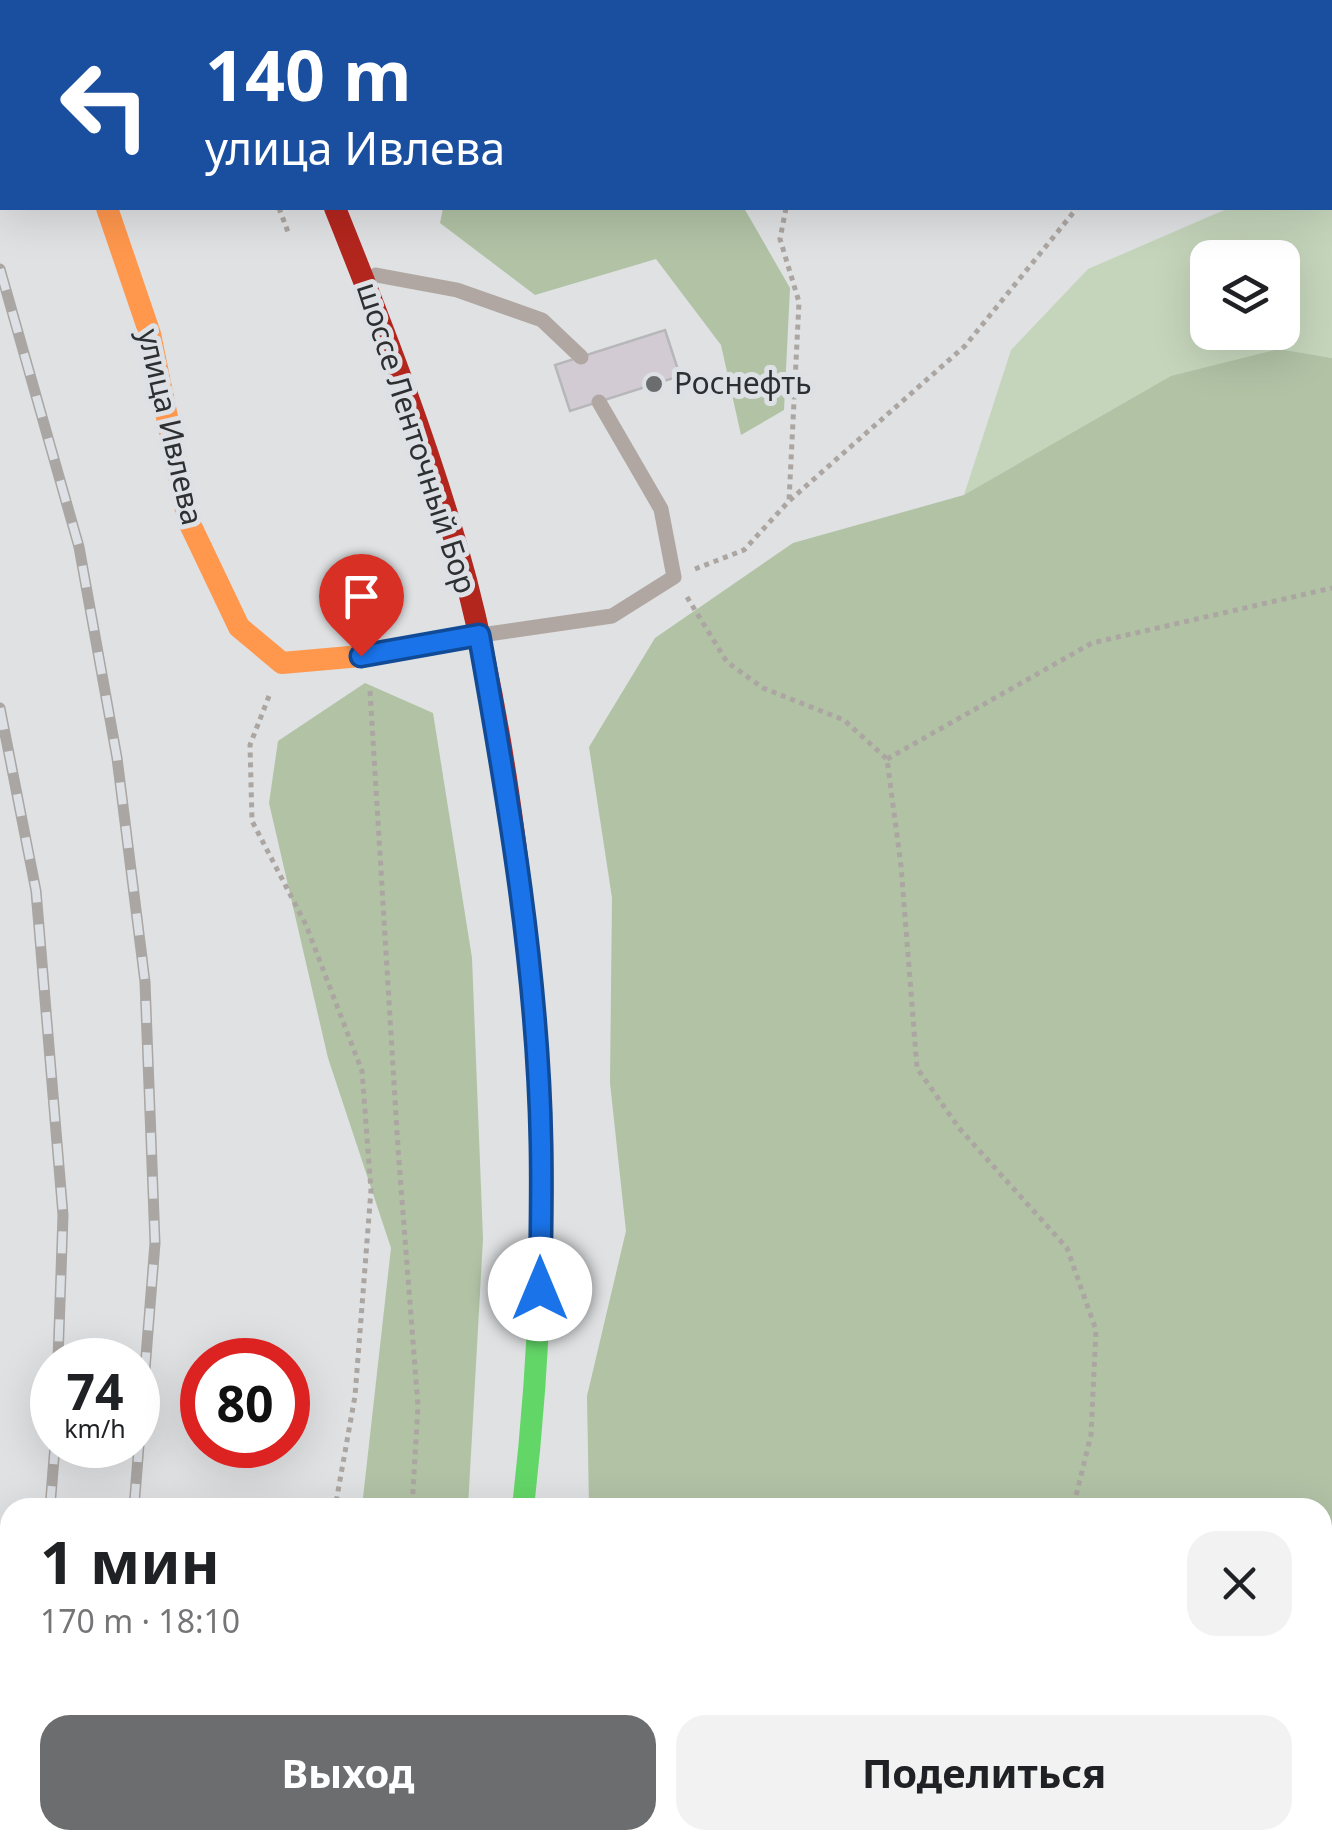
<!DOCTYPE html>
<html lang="ru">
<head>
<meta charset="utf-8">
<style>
	:root { --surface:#fff; --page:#f2f2f2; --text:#202124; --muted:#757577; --accent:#6c6d6f }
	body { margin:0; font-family:"Noto Sans",sans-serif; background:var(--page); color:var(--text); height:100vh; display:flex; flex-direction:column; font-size:38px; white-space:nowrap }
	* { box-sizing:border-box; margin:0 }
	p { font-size:32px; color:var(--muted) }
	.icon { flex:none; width:55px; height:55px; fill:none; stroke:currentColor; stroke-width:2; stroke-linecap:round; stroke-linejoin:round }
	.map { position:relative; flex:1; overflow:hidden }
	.drawer { position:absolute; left:0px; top:1498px; width:1332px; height:352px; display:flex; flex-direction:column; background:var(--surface); border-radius:30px 30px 0 0; box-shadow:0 10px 40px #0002 }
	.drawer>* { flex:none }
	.top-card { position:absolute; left:0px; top:0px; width:1332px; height:210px; box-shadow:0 10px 40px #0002; background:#1a4fa0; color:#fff; overflow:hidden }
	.buttons { position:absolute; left:1190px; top:240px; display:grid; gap:20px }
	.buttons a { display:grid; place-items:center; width:110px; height:110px; border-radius:20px; background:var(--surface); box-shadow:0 10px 40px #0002; font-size:50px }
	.speed { position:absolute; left:30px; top:1338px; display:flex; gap:20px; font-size:50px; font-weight:700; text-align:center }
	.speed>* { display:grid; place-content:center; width:130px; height:130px; border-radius:50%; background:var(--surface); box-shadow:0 10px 40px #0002; line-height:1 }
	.speed small { font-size:25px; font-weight:400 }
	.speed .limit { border:15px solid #d22; background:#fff; color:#111 }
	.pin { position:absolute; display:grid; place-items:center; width:85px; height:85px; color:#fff; margin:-102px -42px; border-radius:50% 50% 50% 0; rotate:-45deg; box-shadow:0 0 10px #0007 }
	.pin .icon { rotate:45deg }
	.me { position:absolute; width:110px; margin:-55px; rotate:0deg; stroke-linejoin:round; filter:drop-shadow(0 0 8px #0008) }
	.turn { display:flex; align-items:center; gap:35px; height:210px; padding:0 40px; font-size:45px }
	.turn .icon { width:130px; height:130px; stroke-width:2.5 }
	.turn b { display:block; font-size:70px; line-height:85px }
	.round { display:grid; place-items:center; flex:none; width:105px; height:105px; border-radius:30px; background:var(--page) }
	.summary { display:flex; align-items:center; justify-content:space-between; height:170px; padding:0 40px }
	h1 { font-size:60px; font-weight:700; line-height:75px }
	.button { display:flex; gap:20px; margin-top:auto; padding:20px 40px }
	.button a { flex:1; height:115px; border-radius:30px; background:var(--accent); color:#fff; font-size:40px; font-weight:700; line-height:115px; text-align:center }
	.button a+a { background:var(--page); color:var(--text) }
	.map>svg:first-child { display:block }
	.green { fill:#c5d5bb; fill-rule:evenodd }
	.forest { fill:#b1c2a5 }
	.building { fill:#d3cbd4; stroke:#b7b7b9; stroke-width:2.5 }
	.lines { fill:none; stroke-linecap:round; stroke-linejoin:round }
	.path { stroke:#aca6a2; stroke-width:5; stroke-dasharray:5 5; stroke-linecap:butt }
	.lane { stroke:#b0a7a3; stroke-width:15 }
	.street { stroke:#b0a7a3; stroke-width:30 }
	.fast { stroke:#63d668; stroke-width:22 }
	.slow { stroke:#ff974d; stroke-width:22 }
	.jam { stroke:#b3261e; stroke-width:22 }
	.rail-casing { stroke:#a9a6a3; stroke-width:11 }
	.rail { stroke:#dde0e5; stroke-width:8; stroke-dasharray:22; stroke-linecap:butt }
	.route-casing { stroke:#114b97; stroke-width:25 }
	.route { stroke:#1a73e8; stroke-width:18 }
	.poi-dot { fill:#6c6d6f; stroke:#dde0e5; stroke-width:4 }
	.labels { text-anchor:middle; stroke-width:10; stroke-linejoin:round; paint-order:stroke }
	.poi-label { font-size:30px; fill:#2e2f31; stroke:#dde0e5; text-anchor:start }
	.street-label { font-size:30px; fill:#2e2f31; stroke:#dde0e5 }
</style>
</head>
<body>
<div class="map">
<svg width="1332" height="1848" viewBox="0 0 1332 1848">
	<rect width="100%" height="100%" fill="#dfe1e3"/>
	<!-- green -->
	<path class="green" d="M1332,154V358L1278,349L964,495L1011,350L1088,269L1229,208H1330ZM1208,258H1282V332H1208Z"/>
	<!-- forest -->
	<path class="forest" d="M351,0H850L365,2Z
		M443,208H744L790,288L784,410L741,435L721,345L656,259L535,295L440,223Z
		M1279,349L1332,358V1848H522L523,1840H1322V1508L589,1507L587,1396L626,1231L610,1083L612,898L589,747L655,638L793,543L964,495L1171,376Z
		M365,683L433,713L472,958L483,1239L468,1507H362L391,1248L328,1058L269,803L278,741Z
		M268,1840H436L435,1848H265Z"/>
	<!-- building -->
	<path class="building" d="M665,330L680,376L570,411L555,365Z"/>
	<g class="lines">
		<!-- path -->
		<path class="path" d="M311,0L312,2
			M927,2L928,0
			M1224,2L1226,0
			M279,208L288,232
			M786,208L780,239L799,302L789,501
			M695,569L744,550L789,501L965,346L1077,208
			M687,597L727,662L763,688L844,720L887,759L901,866L917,1068L959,1128L1067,1248L1096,1330L1091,1435L1073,1508
			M370,691L398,1148L418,1406L412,1508
			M269,696L250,745L252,821L306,925L362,1071L371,1190L355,1396L335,1508
			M887,759L1092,643L1332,588
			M247,1848L252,1840
			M358,1848L359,1840
			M981,1848L985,1840"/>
		<!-- lane -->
		<path class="lane" d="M376,275L457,290L542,320L581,357
			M488,634L612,616L674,577L661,509L599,402"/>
		<!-- street -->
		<path class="street" d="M75,0V2"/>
		<!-- fast -->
		<path class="fast" d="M523,1508C542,1341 548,1175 533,1008"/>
		<!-- slow -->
		<path class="slow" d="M248,0L249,2
			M107,208L150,334L188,520L239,627L282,663L361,656L479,635"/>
		<!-- jam -->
		<path class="jam" d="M335,208C384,330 432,453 466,580C502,719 520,865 533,1008
			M487,1848L488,1840"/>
		<!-- rail casing -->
		<g class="rail-casing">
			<path id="rail" d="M0,269L79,547L117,758L145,982L155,1243L134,1508
				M0,708L36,891L63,1215L58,1360
				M50,1508L55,1445
				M0,1848L10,1804
				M75,1848L77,1840"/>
		</g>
		<!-- rail -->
		<use href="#rail" class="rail"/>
	</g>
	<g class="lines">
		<!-- route casing -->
		<g class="route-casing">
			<path id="route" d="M361,656L479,635C509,803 538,973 541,1144C542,1192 541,1241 540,1289"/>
		</g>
		<!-- route -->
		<use href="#route" class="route"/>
	</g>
	<!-- markers -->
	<circle class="poi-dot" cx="654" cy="384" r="10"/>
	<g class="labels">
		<!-- poi labels -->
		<g class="poi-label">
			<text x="674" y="394">Роснефть</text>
		</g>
		<!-- street labels -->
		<g class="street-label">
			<text transform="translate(170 427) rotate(77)" y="10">улица Ивлева</text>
			<text transform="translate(416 438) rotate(72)" y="10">шоссе Ленточный Бор</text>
		</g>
	</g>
</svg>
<div class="buttons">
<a><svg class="icon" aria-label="layers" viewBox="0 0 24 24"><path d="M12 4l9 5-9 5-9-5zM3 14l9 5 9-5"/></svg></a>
</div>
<div class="speed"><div>74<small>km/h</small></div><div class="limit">80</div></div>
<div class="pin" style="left:361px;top:656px;background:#d93025"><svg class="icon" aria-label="arrive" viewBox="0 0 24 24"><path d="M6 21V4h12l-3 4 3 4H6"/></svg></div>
<svg class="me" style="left:540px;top:1289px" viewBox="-20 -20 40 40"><circle r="19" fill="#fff"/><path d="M0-13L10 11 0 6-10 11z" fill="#1a73e8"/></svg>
<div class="top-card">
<div class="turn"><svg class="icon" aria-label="left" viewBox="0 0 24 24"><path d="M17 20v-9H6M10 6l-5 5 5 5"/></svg><div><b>140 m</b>улица Ивлева</div></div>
</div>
<section class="drawer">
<div class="summary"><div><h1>1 мин</h1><p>170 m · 18:10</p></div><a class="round"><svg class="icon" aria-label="close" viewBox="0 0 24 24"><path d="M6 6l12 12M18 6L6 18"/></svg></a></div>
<div class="button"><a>Выход</a><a>Поделиться</a></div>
</section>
</div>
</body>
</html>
